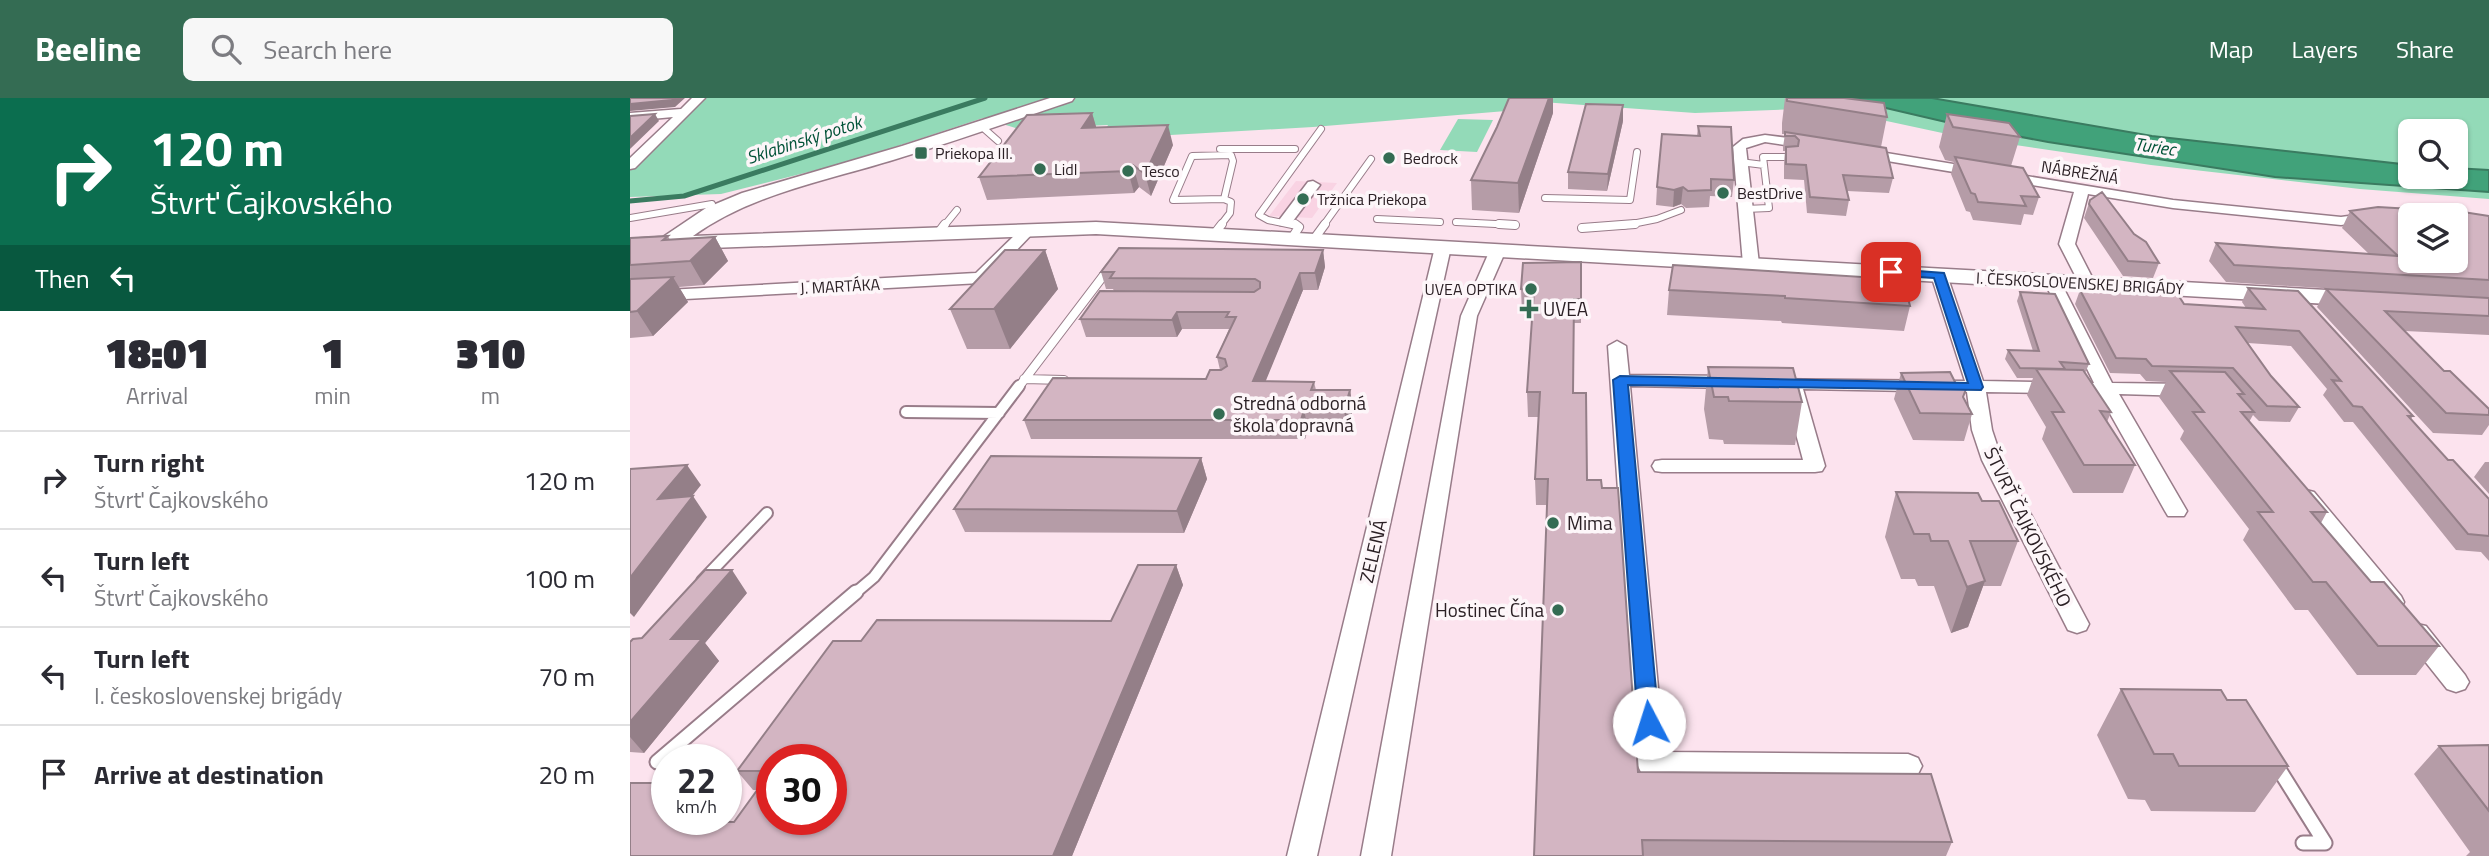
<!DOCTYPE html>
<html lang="en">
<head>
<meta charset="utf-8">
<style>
	:root { --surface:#fff; --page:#f7f7f7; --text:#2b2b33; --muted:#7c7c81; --line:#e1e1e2; --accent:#346c53 }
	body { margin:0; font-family:"Titillium Web",sans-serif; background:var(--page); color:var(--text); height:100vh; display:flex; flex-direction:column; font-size:26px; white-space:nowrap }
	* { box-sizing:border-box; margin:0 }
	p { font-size:23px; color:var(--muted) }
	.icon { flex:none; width:38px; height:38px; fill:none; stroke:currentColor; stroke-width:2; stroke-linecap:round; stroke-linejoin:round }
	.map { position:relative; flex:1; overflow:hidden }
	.details { display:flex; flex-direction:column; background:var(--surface); width:630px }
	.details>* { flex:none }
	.top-card { background:#0b6e4f; color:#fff; overflow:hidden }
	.tools { position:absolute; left:1768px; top:21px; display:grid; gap:14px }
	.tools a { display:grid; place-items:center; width:70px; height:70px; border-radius:10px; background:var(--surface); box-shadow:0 2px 5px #0004; font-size:35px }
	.speed { position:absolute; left:21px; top:646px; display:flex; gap:14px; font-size:35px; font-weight:700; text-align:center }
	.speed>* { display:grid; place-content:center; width:91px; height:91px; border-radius:50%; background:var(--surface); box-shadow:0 2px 5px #0004; line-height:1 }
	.speed small { font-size:18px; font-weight:400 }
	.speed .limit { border:10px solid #d22; background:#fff; color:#111 }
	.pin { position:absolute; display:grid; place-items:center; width:60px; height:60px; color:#fff; margin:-30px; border-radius:14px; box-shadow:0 4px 10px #0006 }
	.me { position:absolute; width:77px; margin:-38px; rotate:355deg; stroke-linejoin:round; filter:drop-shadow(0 0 5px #0008) }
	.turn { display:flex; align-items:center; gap:24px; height:147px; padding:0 35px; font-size:32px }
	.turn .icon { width:91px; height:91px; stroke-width:2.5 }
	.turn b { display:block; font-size:49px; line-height:60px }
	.then { display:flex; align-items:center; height:66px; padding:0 35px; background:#0003; gap:14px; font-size:26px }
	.eta { display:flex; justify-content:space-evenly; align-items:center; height:119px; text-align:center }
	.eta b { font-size:42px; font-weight:800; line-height:49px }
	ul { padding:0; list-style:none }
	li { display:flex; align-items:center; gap:21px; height:98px; padding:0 35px; border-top:2px solid var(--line) }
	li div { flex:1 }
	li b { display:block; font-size:26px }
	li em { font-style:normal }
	header { display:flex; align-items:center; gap:42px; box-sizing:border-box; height:98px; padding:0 35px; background:var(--accent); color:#fff }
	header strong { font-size:33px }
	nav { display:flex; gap:38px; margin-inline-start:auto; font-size:24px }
	.search { width:490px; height:63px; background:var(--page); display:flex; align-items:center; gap:18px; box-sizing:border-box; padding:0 24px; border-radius:10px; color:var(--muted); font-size:26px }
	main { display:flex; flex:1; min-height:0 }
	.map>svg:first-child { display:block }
	.built { fill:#f9d3e3 }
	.green { fill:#93dab8; fill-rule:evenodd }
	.water { fill:#41a27a; stroke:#3a7b60; stroke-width:2 }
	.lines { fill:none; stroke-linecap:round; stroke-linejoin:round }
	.stream { stroke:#3a7b60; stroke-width:5 }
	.lane-far3-casing { stroke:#987c89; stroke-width:8 }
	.lane-far2-casing { stroke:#987c89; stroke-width:10 }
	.lane-far1-casing { stroke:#987c89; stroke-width:14 }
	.lane-casing { stroke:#987c89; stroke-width:17 }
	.street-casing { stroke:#987c89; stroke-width:3 }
	.secondary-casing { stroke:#987c89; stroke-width:3 }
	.lane-far3 { stroke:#fff; stroke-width:6 }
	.lane-far2 { stroke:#fff; stroke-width:8 }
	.lane-far1 { stroke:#fff; stroke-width:10 }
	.lane { stroke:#fff; stroke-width:13 }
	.street { fill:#fff; fill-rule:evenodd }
	.secondary { fill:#fff; fill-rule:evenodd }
	.wall { fill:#b59ca7 }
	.shaded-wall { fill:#947f88 }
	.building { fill:#d3b5c2; stroke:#947f88; stroke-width:2; fill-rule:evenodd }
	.route { fill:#1a73e8; stroke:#114b97; stroke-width:2 }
	.poi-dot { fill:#346c53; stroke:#fdf6f9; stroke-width:2.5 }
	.labels { text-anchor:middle; stroke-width:7; stroke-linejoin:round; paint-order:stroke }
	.far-poi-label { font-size:16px; fill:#2b2025; stroke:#fdf6f9; text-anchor:start }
	.far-street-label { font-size:16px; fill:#2b2025; stroke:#fdf6f9 }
	.far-water-label { font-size:18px; font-style:italic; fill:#005237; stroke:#fdf6f9 }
	.poi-label { font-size:19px; fill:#2b2025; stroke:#fdf6f9; text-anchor:start }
	.street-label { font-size:19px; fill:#2b2025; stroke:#fdf6f9 }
</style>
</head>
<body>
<header>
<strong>Beeline</strong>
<div class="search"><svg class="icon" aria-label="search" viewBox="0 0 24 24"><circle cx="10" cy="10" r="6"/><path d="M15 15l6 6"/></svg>Search here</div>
<nav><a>Map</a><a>Layers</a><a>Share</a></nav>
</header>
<main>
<section class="details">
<div class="top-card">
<div class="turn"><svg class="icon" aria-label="right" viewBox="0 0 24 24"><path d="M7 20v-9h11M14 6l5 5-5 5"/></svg><div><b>120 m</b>Štvrť Čajkovského</div></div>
<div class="then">Then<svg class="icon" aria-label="left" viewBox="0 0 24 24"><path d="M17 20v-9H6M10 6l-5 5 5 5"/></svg></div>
</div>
<div class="eta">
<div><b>18:01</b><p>Arrival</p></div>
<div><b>1</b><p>min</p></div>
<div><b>310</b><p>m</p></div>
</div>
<ul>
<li><svg class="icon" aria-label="right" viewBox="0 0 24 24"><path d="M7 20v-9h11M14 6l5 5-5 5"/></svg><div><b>Turn right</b><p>Štvrť Čajkovského</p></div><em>120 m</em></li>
<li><svg class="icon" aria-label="left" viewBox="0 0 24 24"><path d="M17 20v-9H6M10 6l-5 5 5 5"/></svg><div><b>Turn left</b><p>Štvrť Čajkovského</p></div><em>100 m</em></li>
<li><svg class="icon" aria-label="left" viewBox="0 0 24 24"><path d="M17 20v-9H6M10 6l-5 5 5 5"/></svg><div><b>Turn left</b><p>I. československej brigády</p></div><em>70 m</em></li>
<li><svg class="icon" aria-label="arrive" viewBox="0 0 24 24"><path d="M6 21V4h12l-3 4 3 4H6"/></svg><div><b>Arrive at destination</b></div><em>20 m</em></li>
</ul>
</section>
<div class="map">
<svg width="1859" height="758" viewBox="0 0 1859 758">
	<rect width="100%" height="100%" fill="#fce3ee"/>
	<!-- built -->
	<path class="built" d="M666,83L707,85L682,120L639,118Z"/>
	<!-- green -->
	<path class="green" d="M75,0H1859V101L1730,91L1521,67L1331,39L1196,10L1065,15L898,3L888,12L683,29L470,41L478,27L389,31L353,20L222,63L91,96L0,99V72ZM1780,33H1825V79H1780Z
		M828,21L863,22L847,54L810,52Z"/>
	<!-- water -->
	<path class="water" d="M1213,0H1302L1522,38L1780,67V79H1825V70L1859,72V94L1645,79L1418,44L1333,28Z"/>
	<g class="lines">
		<!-- stream -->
		<path class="stream" d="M0,103L54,98L355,0"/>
		<!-- lane-far3 casing -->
		<g class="lane-far3-casing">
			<path id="lane-far3" d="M351,28L368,43
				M590,51H665
				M601,57L603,63L594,101L543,102L562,58Z
				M1110,64L1134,67L1139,110L1115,111
				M1134,67L1133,59H1162
				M915,100L1000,102L1007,54
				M0,120L82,106
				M747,121L810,124
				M826,124L885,127
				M314,128L327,112
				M590,128L600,115L601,104L594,101
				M667,128L638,122L629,117L691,31
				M693,128L741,61
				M992,128L1027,121L1051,112"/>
		</g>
		<!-- lane-far2 casing -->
		<g class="lane-far2-casing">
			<path id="lane-far2" d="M869,126L885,127
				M952,130L1005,126
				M309,134L315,126
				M585,135L592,126
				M662,140L669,129L665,126
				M684,141L695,126
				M394,281L434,282
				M388,290L480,169"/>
		</g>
		<!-- lane-far1 casing -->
		<g class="lane-far1-casing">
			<path id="lane-far1" d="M276,314L369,315
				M72,483L137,415
				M224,496L244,479L389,288"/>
		</g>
		<!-- lane casing -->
		<g class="lane-casing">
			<path id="lane" d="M27,664L226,494
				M1645,665L1695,745H1673"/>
		</g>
		<!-- street casing -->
		<g class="street-casing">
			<path id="street" d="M62,0H75L5,70L0,71V60L43,19L0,23V15L51,11Z
				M1135,37L1183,43L1189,47L1183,51L1135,44L1116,50L1129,166L1121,171L1113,166L1103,49L1113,41Z
				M1232,51L1543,102L1711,119L1748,114L1783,117H1780V125L1748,122L1711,127L1543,110L1458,96L1445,146L1465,185L1457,190L1449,185L1429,146L1444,94L1227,58L1226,55Z
				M683,83L690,87L660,127H650L648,124L650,121L678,84Z
				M399,127L404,128L406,131L404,134L357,183L351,185L0,204V194L346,175L394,128Z
				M813,144L821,149L687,758H657L805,149Z
				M868,147L876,152L847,218L761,758H731L831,218L860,152Z
				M1309,172L1317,177L1353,283L1464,285L1414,183L1422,178L1430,183L1482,285L1558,286L1567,292L1558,298L1489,296L1557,413L1554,418H1538L1535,413L1469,296L1356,294L1362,332L1372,362L1459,526L1456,532L1447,535L1438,532L1352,362L1342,332L1337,294L1173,291L1195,368L1192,373L1185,374H1032L1025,373L1022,368L1025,363L1032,362H1173L1154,291L1132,289L1130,285L1132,281L1335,283L1301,177Z
				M987,243L996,248L999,277L1104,278L1113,284L1104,290L1000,288L1034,654L1278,656L1288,660L1292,668L1288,676L1278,680L1021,678L1011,674L1007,666L978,248Z
				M1676,392L1684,394L1771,498L1774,504L1771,510L1762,513L1753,510L1668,404L1665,399L1668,394Z
				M1787,526L1796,528L1835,577L1839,584L1835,591L1826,594L1817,591L1778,542L1775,535L1778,528Z"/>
		</g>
		<!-- secondary casing -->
		<g class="secondary-casing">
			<path id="secondary" d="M420,0H444L442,3C382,23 323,44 263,62C195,83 121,96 63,138L466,124L1733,194L1741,196L1745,201L1741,206L1733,208L466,136L0,153V141L33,139L76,110L112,95L272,48Z"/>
		</g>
		<!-- lane-far3 -->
		<use href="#lane-far3" class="lane-far3"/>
		<!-- lane-far2 -->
		<use href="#lane-far2" class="lane-far2"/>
		<!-- lane-far1 -->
		<use href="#lane-far1" class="lane-far1"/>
		<!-- lane -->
		<use href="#lane" class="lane"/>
		<!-- street -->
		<use href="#street" class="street"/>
		<!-- secondary -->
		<use href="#secondary" class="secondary"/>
	</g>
	<!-- wall -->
	<path class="wall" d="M879,0H923V15L889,115L842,112L841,82L867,29Z
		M1155,0H1213L1257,19L1251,49L1263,80L1259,95L1217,93L1219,102L1216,118L1177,115L1174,82L1154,81V65L1155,53H1153V49L1155,36H1152V25Z
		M462,15L466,30L543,47L521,98L509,89L504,95L357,102L349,79Z
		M1317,16L1390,39L1381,68L1409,99L1403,117L1394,116L1391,127L1343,122L1340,114L1336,113L1321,76L1324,64L1315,62L1309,49Z
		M993,23L977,93L938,91V74Z
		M1068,28L1104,82L1102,99L1080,98L1079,109L1056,110L1051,106L1043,109L1026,107L1027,89L1067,38Z
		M1460,102L1504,136L1529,165L1523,180L1493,178L1454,120Z
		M1720,113L1859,118V237L1775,233L1814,273L1859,311V327L1852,337L1803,335L1687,209L1696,191L1787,196L1596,184L1579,163L1586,145L1739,156L1712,130Z
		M38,138L40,142L85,139L98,163L74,187L49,189L58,204L23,238L0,240V140Z
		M415,152L428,191L380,251H337L320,211Z
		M693,152L695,169L688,192H673L635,283L684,284L686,292H720L723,311L717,331H678L675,341H401L394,322L576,281L590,272L587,259L599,231H552L547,239H456L450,221L484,193L483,191H476L471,174Z
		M951,164V225H944L943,295L957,382L972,390L1008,674L1322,744L1316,758H904L917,407H906L905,381L909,319H898L897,294L903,215H892L891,191Z
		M1232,175L1280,208L1274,233L1152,225L1151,223L1037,217L1039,192L1231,179Z
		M1511,184L1554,206L1616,210L1612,204L1618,190L1783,318L1781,321L1818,362L1859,401V463L1851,454L1826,452L1723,324H1714L1693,297L1697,291L1661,248L1618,245L1641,278L1669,309L1660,324L1629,323L1623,317L1619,324L1697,414L1691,425L1741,484L1809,548L1786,577H1727L1678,512H1665L1613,442L1619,431L1550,341L1554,333L1529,299L1536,284L1516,283L1510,276L1480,275L1445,206L1450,192L1507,195Z
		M1390,194L1459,266L1455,275L1481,314L1477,324L1505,367L1493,395H1443L1412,341L1416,329L1397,297L1403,280H1387L1375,261L1378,252L1403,253L1387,203Z
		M1078,269L1172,304L1165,347L1094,346L1093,342L1079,341L1074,311Z
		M1271,275L1334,300L1342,316L1334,343L1283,342L1264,301Z
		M571,360L577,381L554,435L335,434L324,411Z
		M1855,364H1859V396L1844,379Z
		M1266,394L1352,403L1388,443L1371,488H1353L1338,529L1321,535L1304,488H1288L1285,481H1271L1255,439Z
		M546,467L553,487L442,758L37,721H74L72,724H104L128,692H123L107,673L231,543L481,523Z
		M117,495L75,545L89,563L14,655L0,654V544L12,540Z
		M1491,591L1597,602L1658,668L1625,714L1521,713L1515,702L1498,701L1467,637Z
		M1859,647V758H1836L1840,754L1784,676L1809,648Z"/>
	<!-- shaded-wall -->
	<path class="shaded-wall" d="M44,0H55L45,9L0,13V6Z
		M919,0H923V15L889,115L888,85Z
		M993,7V23L977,93L978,76Z
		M462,15L468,35L452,30Z
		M25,16L29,23L0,51V40Z
		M538,27L543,47L521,98L515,76Z
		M503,67L509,89L504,95L498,73Z
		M1053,89L1051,106L1043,109L1044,92Z
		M85,139L98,163L74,187L60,163Z
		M415,152L428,191L380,251L364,211Z
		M693,152L695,169L688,192L685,175Z
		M670,175L673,192L628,302L623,283Z
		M43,179L58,204L23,238L7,213Z
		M547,214L552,231L547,239L542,222Z
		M720,292L723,311L717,331L714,312Z
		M674,312L678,331L675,341L671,322Z
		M571,360L577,381L554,435L547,413Z
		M57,367L71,387L43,422L28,401Z
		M63,398L77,419L4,519L0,515V480Z
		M546,467L553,487L442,758H423Z
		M102,472L117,495L75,545L89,563L14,655L0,639V624L41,541Z
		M1355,483L1338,529L1321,535L1337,489Z
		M42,721H74L58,743L40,723Z"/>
	<!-- building -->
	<path class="building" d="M0,0H44L42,2L0,6Z
		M879,0H919L888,85L841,82L867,29Z
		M1157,0H1214L1254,5L1257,19L1157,3Z
		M956,6L993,7L978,76L938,74Z
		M462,15L452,30L538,27L515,76L503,67L498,73L349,79L397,17Z
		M25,16L0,40V18Z
		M1317,16L1379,25L1390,39L1323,29Z
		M1068,28L1101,29L1104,82L1081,81V92L1058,93L1053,89L1044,92L1027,89L1032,36L1070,38Z
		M1155,34L1256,50L1263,80L1213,77L1219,102L1180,99L1176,67L1156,66V49L1168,48L1169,42L1165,38H1155Z
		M1325,59L1393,70L1409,99L1391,98L1396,108L1348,104L1345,96L1341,95Z
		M1472,94L1504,136L1516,144L1529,165L1498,163L1459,106L1460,102Z
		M1748,109L1833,114L1859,118V182L1604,167L1586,145L1768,158L1720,113ZM1780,117H1825V163H1780Z
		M38,138L33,142L85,139L60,163L0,167V140Z
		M489,150L693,152L685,175H670L623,283L684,284L681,292H720L714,312H674L671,322H394L423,280L576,281L580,272H591L597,268L595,261L587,259L606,219H596L599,214H547L542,222L450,221L470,193L624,194L630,190V184L625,181L480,180L484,174H471Z
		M375,152H415L364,211H320Z
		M951,164V201H944L943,295H956L957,382H971L972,390H988L1008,674L1301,676L1322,744L1012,742L1013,758H904L918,381H905L910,294H897L904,192L891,191L893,165Z
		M1043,167L1232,179V175L1272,176L1280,208L1155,200V198L1039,192Z
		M43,179L7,213L0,214V181Z
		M1511,184L1541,186L1554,206L1635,211L1618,190L1668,193L1783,318H1778L1818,362H1823L1859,401V438L1838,436L1732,309L1723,308L1702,282L1711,283L1669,233L1606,229L1641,278L1669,309L1637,308L1603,270L1522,268L1516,261L1486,260L1450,192L1519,196Z
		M1696,191L1859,200V218L1755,213L1814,273H1820L1859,311V317L1816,315Z
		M1390,194L1425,196L1459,266L1430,264L1435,271L1390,270L1378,252L1409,253Z
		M1078,269L1163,270L1172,304L1099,303L1098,299H1084Z
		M1406,271L1453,272L1481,314L1470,313L1505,367H1454L1422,314H1434Z
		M1540,273L1595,274L1614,296H1608L1624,314H1611L1697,414H1681L1741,484H1754L1809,548H1748L1696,484H1683L1628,414H1643L1563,314H1574Z
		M1320,274L1328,290L1336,291L1333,299L1342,316L1290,315L1271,275Z
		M361,358L571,360L547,413L324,411Z
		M57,367L28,401L63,398L0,480V371Z
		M1266,394L1348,395L1352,403H1369L1388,443H1340L1355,483L1337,489L1318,443H1301L1299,436H1284Z
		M508,467H546L423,758H0V685H37V721H42L40,723L104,724L141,673H107L203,543H231L247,522L481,523ZM142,662H201V721H142Z
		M75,472H102L41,541H72L0,624V544L3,541L12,540Z
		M1491,591L1591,592L1597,602H1616L1658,668H1549L1543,656H1524Z
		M1859,647V713L1809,648Z"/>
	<!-- route -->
	<path class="route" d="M1261,171L1314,175L1353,289L1351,292L998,287L1029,625L1026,631L1019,634L1011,631L1008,625L983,282L990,278L1338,285L1304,180L1257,177L1255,174Z"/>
	<!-- markers -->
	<g class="poi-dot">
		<rect x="284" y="48" width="14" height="14" rx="3.5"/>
		<circle cx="759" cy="60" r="7"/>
		<circle cx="410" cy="71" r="7"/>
		<circle cx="498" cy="73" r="7"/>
		<circle cx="1093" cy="95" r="7"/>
		<circle cx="673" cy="101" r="7"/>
		<circle cx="901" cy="191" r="7"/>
		<path d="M895.5 200.5h7v7h7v7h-7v7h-7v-7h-7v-7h7z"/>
		<circle cx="589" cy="316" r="7"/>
		<circle cx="923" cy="425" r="7"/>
		<circle cx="928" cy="512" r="7"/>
	</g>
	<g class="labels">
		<!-- far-poi labels -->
		<g class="far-poi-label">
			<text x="305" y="61">Priekopa III.</text>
			<text x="773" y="66">Bedrock</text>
			<text x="424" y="77">Lidl</text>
			<text x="512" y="79">Tesco</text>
			<text x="1107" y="101">BestDrive</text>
			<text x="687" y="107">Tržnica Priekopa</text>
			<text x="887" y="197" text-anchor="end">UVEA OPTIKA</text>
		</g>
		<!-- far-street labels -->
		<g class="far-street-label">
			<text transform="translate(1450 74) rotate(9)" y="6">NÁBREŽNÁ</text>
			<text transform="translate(1450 185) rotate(3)" y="6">I. ČESKOSLOVENSKEJ BRIGÁDY</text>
			<text transform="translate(210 188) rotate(-3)" y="6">J. MARTÁKA</text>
		</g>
		<!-- far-water labels -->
		<g class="far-water-label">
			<text transform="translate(174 42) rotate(-18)" y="6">Sklabinský potok</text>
			<text transform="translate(1525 49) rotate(8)" y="6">Turiec</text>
		</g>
		<!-- poi labels -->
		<g class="poi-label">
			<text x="913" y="218">UVEA</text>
			<text x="603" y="312">Stredná odborná<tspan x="603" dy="22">škola dopravná</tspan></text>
			<text x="937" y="432">Mima</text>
			<text x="914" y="519" text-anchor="end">Hostinec Čína</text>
		</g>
		<!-- street labels -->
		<g class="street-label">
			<text transform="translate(1398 429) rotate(64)" y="7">ŠTVRŤ ČAJKOVSKÉHO</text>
			<text transform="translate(743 453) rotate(-77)" y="7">ZELENÁ</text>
		</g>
	</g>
</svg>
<div class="tools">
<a><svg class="icon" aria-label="search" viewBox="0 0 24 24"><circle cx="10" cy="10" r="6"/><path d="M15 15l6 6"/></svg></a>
<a><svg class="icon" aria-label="layers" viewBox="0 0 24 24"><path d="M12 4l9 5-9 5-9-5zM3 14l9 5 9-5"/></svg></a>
</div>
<div class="speed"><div>22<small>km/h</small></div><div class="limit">30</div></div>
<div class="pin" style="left:1261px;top:174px;background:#d93025"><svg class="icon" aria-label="arrive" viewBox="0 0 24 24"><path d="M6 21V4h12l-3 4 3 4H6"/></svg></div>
<svg class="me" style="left:1019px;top:625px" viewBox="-20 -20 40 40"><circle r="19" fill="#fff"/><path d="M0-13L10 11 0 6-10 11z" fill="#1a73e8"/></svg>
</div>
</main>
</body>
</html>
